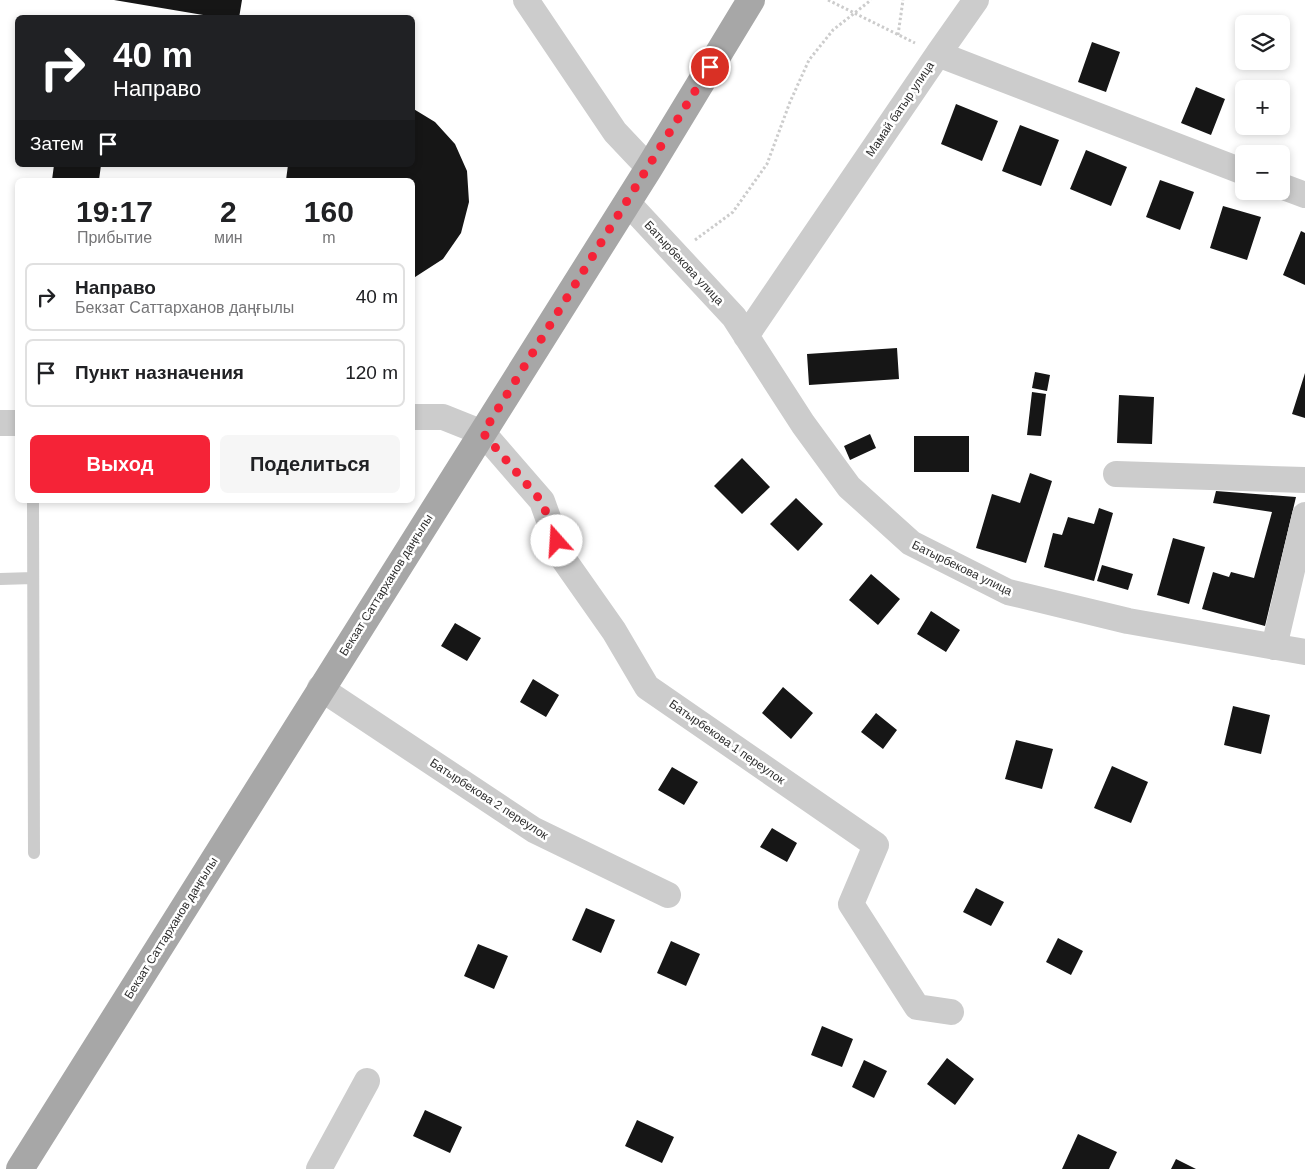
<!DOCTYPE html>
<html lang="ru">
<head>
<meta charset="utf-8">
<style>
	:root { --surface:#fff; --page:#f6f6f6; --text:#202124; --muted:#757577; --line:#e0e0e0; --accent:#f52337 }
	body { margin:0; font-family:Helvetica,sans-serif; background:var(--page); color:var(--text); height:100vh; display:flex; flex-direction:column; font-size:19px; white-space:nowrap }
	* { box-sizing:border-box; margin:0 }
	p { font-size:16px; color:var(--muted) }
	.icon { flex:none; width:28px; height:28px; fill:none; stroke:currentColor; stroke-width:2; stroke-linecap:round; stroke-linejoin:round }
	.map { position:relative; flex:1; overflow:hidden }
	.side { position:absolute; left:15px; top:178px; width:400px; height:325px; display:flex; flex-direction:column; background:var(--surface); border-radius:8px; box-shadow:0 2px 8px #0003 }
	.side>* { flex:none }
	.top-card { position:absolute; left:15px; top:15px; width:400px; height:152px; border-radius:8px; box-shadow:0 2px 8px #0003; background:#202124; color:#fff; overflow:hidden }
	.tools { position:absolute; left:1235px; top:15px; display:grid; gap:10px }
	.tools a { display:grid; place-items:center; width:55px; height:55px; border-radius:8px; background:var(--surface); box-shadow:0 2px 8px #0003; font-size:25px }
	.pin { position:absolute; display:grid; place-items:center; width:42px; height:42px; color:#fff; margin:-21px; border:2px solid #fff; border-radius:50%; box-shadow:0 1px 5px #0007 }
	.me { position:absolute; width:55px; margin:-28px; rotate:341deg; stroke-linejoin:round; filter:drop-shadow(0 0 4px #0008) }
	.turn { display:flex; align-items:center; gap:18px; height:105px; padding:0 15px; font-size:22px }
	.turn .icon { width:65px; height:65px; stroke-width:2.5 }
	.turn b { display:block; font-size:35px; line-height:42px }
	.then { display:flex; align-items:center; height:48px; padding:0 15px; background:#0003; gap:10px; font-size:19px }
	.eta { display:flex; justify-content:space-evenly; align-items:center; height:85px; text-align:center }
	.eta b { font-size:30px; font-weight:800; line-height:35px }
	.cta { display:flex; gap:10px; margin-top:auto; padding:10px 15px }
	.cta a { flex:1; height:58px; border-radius:8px; background:var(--accent); color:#fff; font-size:20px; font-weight:800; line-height:58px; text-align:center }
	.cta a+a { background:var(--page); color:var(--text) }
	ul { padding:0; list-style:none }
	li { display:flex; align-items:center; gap:15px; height:68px; margin:0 10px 8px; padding:0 5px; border:2px solid var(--line); border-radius:8px }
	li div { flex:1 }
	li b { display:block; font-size:19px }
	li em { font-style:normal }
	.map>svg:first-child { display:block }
	.building { fill:#161616 }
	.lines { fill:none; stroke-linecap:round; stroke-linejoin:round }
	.path { stroke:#ccc; stroke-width:3; stroke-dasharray:2.5 2.5; stroke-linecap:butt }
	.service { stroke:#ccc; stroke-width:12 }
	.minor { stroke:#ccc; stroke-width:26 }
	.primary { stroke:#a7a7a7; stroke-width:28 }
	.route { stroke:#f52337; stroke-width:9; stroke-dasharray:0 16.2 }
	.labels { text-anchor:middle; stroke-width:5; stroke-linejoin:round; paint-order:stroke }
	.street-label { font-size:12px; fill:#2f2f2f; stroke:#fff }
</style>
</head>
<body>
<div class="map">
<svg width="1305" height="1169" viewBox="0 0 1305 1169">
	<rect width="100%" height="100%" fill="#fff"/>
	<!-- building -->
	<path class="building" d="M114,0H242L239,18H221Z
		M1092,42L1120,52L1106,92L1078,82Z
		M1196,87L1225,99L1211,135L1181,123Z
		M956,104L998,121L982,161L941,144Z
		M412,108L435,122L455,144L467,171L469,202L461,233L443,259L412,279V180H286L288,165H412Z
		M1020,125L1059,140L1041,186L1002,171Z
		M1086,150L1127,167L1111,206L1070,189Z
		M54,165H101L99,180H52Z
		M1160,180L1194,192L1180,230L1146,217Z
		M1223,206L1261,217L1247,260L1210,248Z
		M1301,231L1305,233V285L1283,275Z
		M897,348L899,379L809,385L807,354Z
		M1035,372L1050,375L1047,391L1032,388Z
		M1305,373V418L1292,414Z
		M1032,392L1046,394L1041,436L1027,435Z
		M1119,395L1154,397L1152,444L1117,443Z
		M870,434L876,448L850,460L844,446Z
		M914,436H969V472H914Z
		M742,458L770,487L742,514L714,486Z
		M1030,473L1052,481L1026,563L976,548L992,494L1020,503Z
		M1216,491L1296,497L1265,626L1202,609L1213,572L1229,577L1231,572L1254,578L1272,512L1213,503Z
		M796,498L823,524L798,551L770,524Z
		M1099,508L1113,513L1094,581L1044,567L1053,533L1062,535L1068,517L1094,524Z
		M1173,538L1205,547L1189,604L1157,595Z
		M1102,565L1133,574L1128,590L1097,581Z
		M871,574L900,599L878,625L849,600Z
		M931,611L960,630L946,652L917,634Z
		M455,623L481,638L467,661L441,646Z
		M533,679L559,695L546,717L520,702Z
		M783,687L813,713L791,739L762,713Z
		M1233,706L1270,715L1261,754L1224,745Z
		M876,713L897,730L883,749L861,732Z
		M1016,740L1053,749L1042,789L1005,779Z
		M1112,766L1148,782L1131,823L1094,808Z
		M672,767L698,782L684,805L658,790Z
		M772,828L797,843L787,862L760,847Z
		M976,888L1004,902L991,926L963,912Z
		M586,908L615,920L601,953L572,940Z
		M1058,938L1083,951L1071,975L1046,962Z
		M671,941L700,954L686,986L657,973Z
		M478,944L508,956L494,989L464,976Z
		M822,1026L853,1039L842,1067L811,1055Z
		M947,1058L974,1079L955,1105L927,1084Z
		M864,1060L887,1071L874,1098L852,1087Z
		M425,1110L462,1127L450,1153L413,1136Z
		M637,1120L674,1137L662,1163L625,1146Z
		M1078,1134L1117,1152L1109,1169H1062Z
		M1176,1159L1196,1169H1171Z"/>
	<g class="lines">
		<!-- path -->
		<path class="path" d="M828,0L915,43
			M898,35L903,0
			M695,240L733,212L767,164L790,102L809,60L833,30L871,0"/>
		<!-- service -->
		<path class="service" d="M33,500L34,853
			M0,579L33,578"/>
		<!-- minor -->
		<path class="minor" d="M526,0L615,132L649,168
			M938,54L976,0
			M1281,186L1305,195
			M627,202L734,317L803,424L849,487L911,543L1008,592L1128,621L1305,652
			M746,336L938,54L1244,172
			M412,417H443L483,433L542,501L562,557L614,631L647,687L876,845L851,904L917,1007L951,1012
			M0,423H18
			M1116,474L1305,480
			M1274,647L1305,515
			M320,688L534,830L668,895
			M319,1169L367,1081"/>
		<!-- primary -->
		<path class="primary" d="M20,1169L649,168L751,0"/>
	</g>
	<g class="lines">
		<!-- route -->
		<path class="route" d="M557,541L542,502L483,433L710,67"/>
	</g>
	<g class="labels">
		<!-- street labels -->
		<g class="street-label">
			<text transform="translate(900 109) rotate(-56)" y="4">Мамай батыр улица</text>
			<text transform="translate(684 263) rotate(47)" y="4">Батырбекова улица</text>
			<text transform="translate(962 568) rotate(26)" y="4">Батырбекова улица</text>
			<text transform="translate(386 585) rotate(-58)" y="4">Бекзат Саттарханов даңғылы</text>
			<text transform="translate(727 742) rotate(35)" y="4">Батырбекова 1 переулок</text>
			<text transform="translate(489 799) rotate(33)" y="4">Батырбекова 2 переулок</text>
			<text transform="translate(171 928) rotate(-58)" y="4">Бекзат Саттарханов даңғылы</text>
		</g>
	</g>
</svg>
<div class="tools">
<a><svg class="icon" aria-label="layers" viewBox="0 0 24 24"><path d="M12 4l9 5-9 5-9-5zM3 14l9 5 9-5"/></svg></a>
<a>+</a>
<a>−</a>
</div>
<div class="pin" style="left:710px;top:67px;background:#d93025"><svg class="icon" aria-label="arrive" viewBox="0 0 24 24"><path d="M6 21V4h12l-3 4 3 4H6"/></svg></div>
<svg class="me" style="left:557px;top:541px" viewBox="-20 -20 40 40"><circle r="19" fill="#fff"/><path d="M0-13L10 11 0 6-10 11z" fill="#f52337"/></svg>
<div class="top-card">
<div class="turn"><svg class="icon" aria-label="right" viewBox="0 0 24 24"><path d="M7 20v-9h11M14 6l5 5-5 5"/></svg><div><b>40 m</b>Направо</div></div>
<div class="then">Затем<svg class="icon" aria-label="arrive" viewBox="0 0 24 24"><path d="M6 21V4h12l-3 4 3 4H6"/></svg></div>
</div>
<section class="side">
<div class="eta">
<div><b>19:17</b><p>Прибытие</p></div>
<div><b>2</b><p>мин</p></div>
<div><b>160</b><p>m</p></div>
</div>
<ul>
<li><svg class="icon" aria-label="right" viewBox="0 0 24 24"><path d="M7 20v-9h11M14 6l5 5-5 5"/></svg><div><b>Направо</b><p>Бекзат Саттарханов даңғылы</p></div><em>40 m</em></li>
<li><svg class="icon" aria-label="arrive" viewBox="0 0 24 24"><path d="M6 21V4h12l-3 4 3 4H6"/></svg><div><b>Пункт назначения</b></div><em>120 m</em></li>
</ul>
<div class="cta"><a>Выход</a><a>Поделиться</a></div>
</section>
</div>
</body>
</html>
